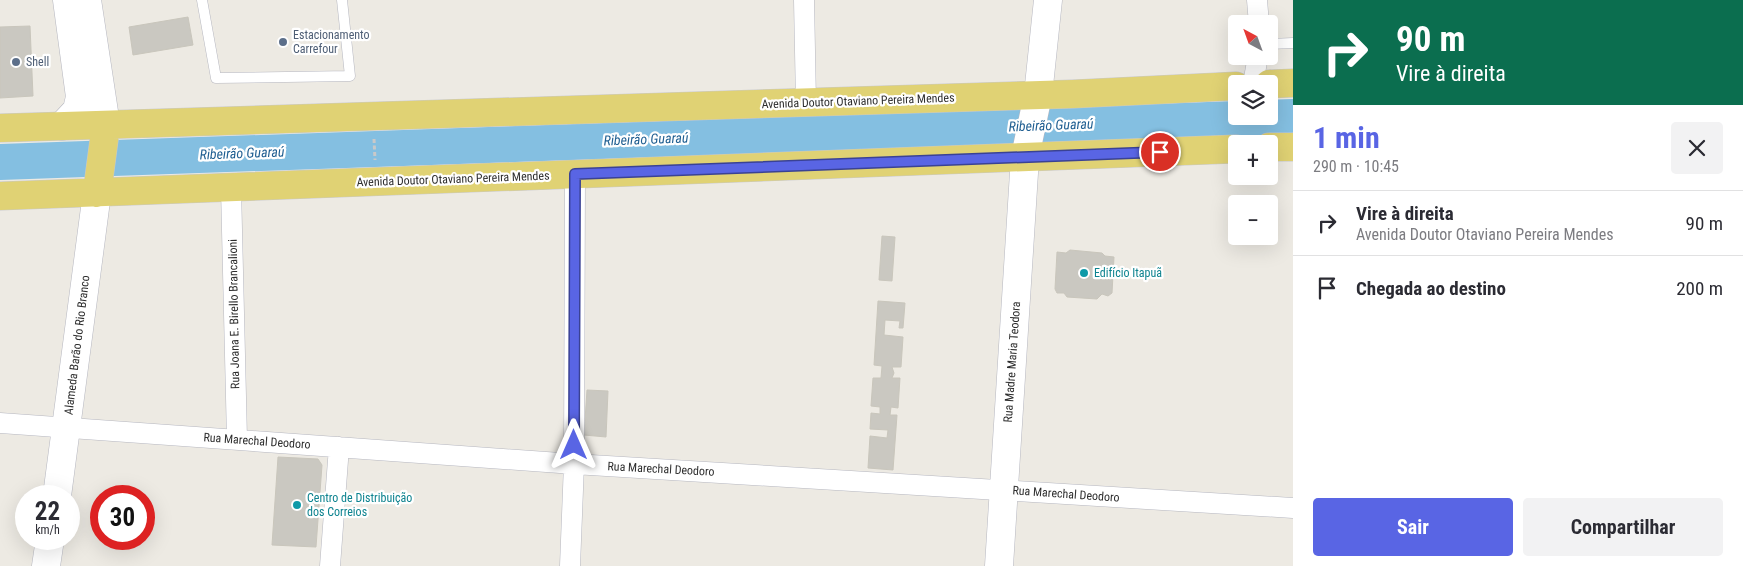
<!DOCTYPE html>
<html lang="pt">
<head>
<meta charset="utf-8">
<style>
	:root { --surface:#fff; --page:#f2f2f3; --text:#2b2b33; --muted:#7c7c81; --line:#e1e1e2; --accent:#5965e4 }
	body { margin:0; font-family:"Roboto Condensed",sans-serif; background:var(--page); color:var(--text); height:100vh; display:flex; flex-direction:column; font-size:19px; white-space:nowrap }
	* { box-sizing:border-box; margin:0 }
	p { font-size:16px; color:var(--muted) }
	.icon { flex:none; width:28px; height:28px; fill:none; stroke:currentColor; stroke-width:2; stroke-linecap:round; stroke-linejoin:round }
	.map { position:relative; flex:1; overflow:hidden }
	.side { display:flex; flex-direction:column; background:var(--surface); width:450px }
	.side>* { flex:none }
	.banner { background:#0b6e4f; color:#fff; overflow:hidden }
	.needle { width:32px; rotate:319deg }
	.tools { position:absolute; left:1228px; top:15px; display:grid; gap:10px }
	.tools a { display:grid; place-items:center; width:50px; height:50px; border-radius:5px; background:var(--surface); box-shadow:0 5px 20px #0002; font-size:25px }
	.speed { position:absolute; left:15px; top:485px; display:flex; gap:10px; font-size:25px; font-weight:700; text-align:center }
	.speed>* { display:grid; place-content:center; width:65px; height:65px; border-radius:50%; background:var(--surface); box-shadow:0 5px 20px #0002; line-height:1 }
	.speed small { font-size:12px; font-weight:400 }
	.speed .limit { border:8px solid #d22; background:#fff; color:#111 }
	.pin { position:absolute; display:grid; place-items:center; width:42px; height:42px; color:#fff; margin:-21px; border:2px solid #fff; border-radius:50%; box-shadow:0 1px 5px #0007 }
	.me { position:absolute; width:55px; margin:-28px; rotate:0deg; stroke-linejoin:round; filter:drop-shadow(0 0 4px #0008) }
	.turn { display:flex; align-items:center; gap:18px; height:105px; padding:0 20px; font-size:22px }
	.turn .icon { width:65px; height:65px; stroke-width:2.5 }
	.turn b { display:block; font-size:35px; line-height:42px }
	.round { display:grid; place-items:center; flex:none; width:52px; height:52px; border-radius:5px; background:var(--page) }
	.head { display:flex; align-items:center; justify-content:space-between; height:85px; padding:0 20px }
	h1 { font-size:30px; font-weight:700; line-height:38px; color:var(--accent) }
	.cta { display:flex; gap:10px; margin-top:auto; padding:10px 20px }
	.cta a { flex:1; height:58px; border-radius:5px; background:var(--accent); color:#fff; font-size:20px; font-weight:700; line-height:58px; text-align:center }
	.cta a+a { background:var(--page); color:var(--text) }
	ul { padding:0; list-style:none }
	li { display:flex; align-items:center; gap:15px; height:65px; padding:0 20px; border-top:1px solid var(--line) }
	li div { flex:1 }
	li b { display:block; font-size:19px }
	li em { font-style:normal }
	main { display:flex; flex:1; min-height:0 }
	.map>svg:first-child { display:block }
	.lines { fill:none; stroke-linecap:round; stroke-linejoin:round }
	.river { stroke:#84bfe1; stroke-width:36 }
	.building { fill:#cac8c1; stroke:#c9c6bc }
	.lane-casing { stroke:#b6b7c0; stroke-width:11 }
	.street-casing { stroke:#b6b7c0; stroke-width:21 }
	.secondary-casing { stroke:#b6b7c0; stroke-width:29 }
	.primary-casing { stroke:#c9c9c9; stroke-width:29 }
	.path { stroke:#c9c9c9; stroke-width:3; stroke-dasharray:4 2.5; stroke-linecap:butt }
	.lane { stroke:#fff; stroke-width:10 }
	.street { stroke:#fff; stroke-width:20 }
	.secondary { stroke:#fff; stroke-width:28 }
	.primary { stroke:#e0d274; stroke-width:28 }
	.route-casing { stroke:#3a4294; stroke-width:12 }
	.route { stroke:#5965e4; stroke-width:9 }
	.service-dot { fill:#5c6f8a; stroke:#fff; stroke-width:2 }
	.culture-dot { fill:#0f9aa8; stroke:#fff; stroke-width:2 }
	.labels { text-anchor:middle; stroke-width:4.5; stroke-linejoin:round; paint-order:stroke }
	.service-label { font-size:12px; fill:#4e5e75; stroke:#fff; text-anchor:start }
	.street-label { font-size:12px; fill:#2e2e2e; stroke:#fff }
	.culture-label { font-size:12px; fill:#0d838f; stroke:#fff; text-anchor:start }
	.water-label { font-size:14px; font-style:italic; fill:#1f5e91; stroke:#fff }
</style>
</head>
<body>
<main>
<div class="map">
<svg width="1293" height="566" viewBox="0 0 1293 566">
	<rect width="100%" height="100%" fill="#edeae3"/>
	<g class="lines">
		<!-- river -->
		<path class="river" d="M0,162L1293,117"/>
	</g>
	<!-- building -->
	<path class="building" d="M188,17L193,45L133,55L129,27Z
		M30,26L33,96L0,98V27Z
		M882,236L895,237L892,281L879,280Z
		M1070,250L1102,253L1105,256L1114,257L1112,293L1108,296L1102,294L1097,299L1067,297L1064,293H1057L1055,289L1057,252L1066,253Z
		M878,301L905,303L903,328H899L900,321L885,320L884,335L903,337L901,367H892L894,373L892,378H900L898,408L891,407L890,415H897L893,470L868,468L870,436L887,438L888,430L870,429L871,413L880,414V407L871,406L873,378H881L882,366L874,365Z
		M587,390L608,391L606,437L584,435Z
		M278,457L318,459L322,465L316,547L272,545Z"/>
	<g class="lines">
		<!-- lane casing -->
		<g class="lane-casing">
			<path id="lane" d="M202,0L216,78L350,76L342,0
				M1269,44L1293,43"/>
		</g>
		<!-- street casing -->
		<g class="street-casing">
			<path id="street" d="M804,0L806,102
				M1257,0L1259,24
				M1253,84L1258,56
				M231,188L237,439
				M0,423L574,464L1293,508
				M330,566L339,447
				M570,566L574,464L575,174"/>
		</g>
		<!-- secondary casing -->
		<g class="secondary-casing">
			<path id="secondary" d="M87,0L106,125
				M62,126L77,110L80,97L67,0
				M57,496L97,193
				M46,566L50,539
				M999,566L1025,157L1038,95L1048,0"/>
		</g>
		<!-- primary casing -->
		<g class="primary-casing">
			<path id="primary" d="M1269,84L1293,83
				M0,128L1073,94L1236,86
				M1269,147H1293
				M97,193L106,125
				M0,196L1236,149"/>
		</g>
		<!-- path -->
		<path class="path" d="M374,139L375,160"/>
		<!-- lane -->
		<use href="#lane" class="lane"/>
		<!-- street -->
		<use href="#street" class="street"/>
		<!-- secondary -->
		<use href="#secondary" class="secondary"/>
		<!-- primary -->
		<use href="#primary" class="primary"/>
	</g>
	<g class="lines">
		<!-- route casing -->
		<g class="route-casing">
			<path id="route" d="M574,445L575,174L1160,152"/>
		</g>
		<!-- route -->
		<use href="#route" class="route"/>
	</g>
	<!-- markers -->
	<g class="service-dot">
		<circle cx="283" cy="42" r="5"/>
		<circle cx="16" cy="62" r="5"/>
	</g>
	<g class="culture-dot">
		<circle cx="1084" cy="273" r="5"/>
		<circle cx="297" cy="505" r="5"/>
	</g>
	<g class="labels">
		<!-- service labels -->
		<g class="service-label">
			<text x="293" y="39">Estacionamento<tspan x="293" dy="14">Carrefour</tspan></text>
			<text x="26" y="66">Shell</text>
		</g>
		<!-- street labels -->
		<g class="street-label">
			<text transform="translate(858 101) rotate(-2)" y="4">Avenida Doutor Otaviano Pereira Mendes</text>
			<text transform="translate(453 179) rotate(-2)" y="4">Avenida Doutor Otaviano Pereira Mendes</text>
			<text transform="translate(234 314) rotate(-91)" y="4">Rua Joana E. Birello Brancalioni</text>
			<text transform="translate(77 345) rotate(-83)" y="4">Alameda Barão do Rio Branco</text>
			<text transform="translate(1012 362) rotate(-86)" y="4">Rua Madre Maria Teodora</text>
			<text transform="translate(257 441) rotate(4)" y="4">Rua Marechal Deodoro</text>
			<text transform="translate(661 469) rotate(3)" y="4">Rua Marechal Deodoro</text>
			<text transform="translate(1066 494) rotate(4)" y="4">Rua Marechal Deodoro</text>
		</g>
		<!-- culture labels -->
		<g class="culture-label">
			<text x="1094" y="277">Edifício Itapuã</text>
			<text x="307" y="502">Centro de Distribuição<tspan x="307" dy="14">dos Correios</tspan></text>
		</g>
		<!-- water labels -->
		<g class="water-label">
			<text transform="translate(1051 125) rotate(-2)" y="5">Ribeirão Guaraú</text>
			<text transform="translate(646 139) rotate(-2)" y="5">Ribeirão Guaraú</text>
			<text transform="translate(242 153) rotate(-2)" y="5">Ribeirão Guaraú</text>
		</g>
	</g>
</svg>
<div class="tools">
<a><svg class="needle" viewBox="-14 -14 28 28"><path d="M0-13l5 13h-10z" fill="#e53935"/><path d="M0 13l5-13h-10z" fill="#7c7c81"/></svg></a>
<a><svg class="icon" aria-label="layers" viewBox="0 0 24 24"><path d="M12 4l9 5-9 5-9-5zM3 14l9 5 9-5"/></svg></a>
<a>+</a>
<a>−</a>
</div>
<div class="speed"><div>22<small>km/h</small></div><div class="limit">30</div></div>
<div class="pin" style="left:1160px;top:152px;background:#d93025"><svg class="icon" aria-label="arrive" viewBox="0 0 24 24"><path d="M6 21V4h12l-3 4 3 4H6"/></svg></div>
<svg class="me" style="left:574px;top:445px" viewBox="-20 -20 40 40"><path d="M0-17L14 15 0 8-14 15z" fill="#5965e4" stroke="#fff" stroke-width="4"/></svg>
</div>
<section class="side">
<div class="banner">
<div class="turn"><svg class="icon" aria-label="right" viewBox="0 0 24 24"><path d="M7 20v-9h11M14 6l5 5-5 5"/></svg><div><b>90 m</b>Vire à direita</div></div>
</div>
<div class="head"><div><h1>1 min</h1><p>290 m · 10:45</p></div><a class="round"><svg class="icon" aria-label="close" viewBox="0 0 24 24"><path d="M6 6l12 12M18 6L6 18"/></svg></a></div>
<ul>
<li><svg class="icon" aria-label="right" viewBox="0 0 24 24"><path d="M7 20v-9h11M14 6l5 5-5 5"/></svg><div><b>Vire à direita</b><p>Avenida Doutor Otaviano Pereira Mendes</p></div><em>90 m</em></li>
<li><svg class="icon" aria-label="arrive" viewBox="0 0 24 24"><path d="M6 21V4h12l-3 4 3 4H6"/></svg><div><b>Chegada ao destino</b></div><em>200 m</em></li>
</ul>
<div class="cta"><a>Sair</a><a>Compartilhar</a></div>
</section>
</main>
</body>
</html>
